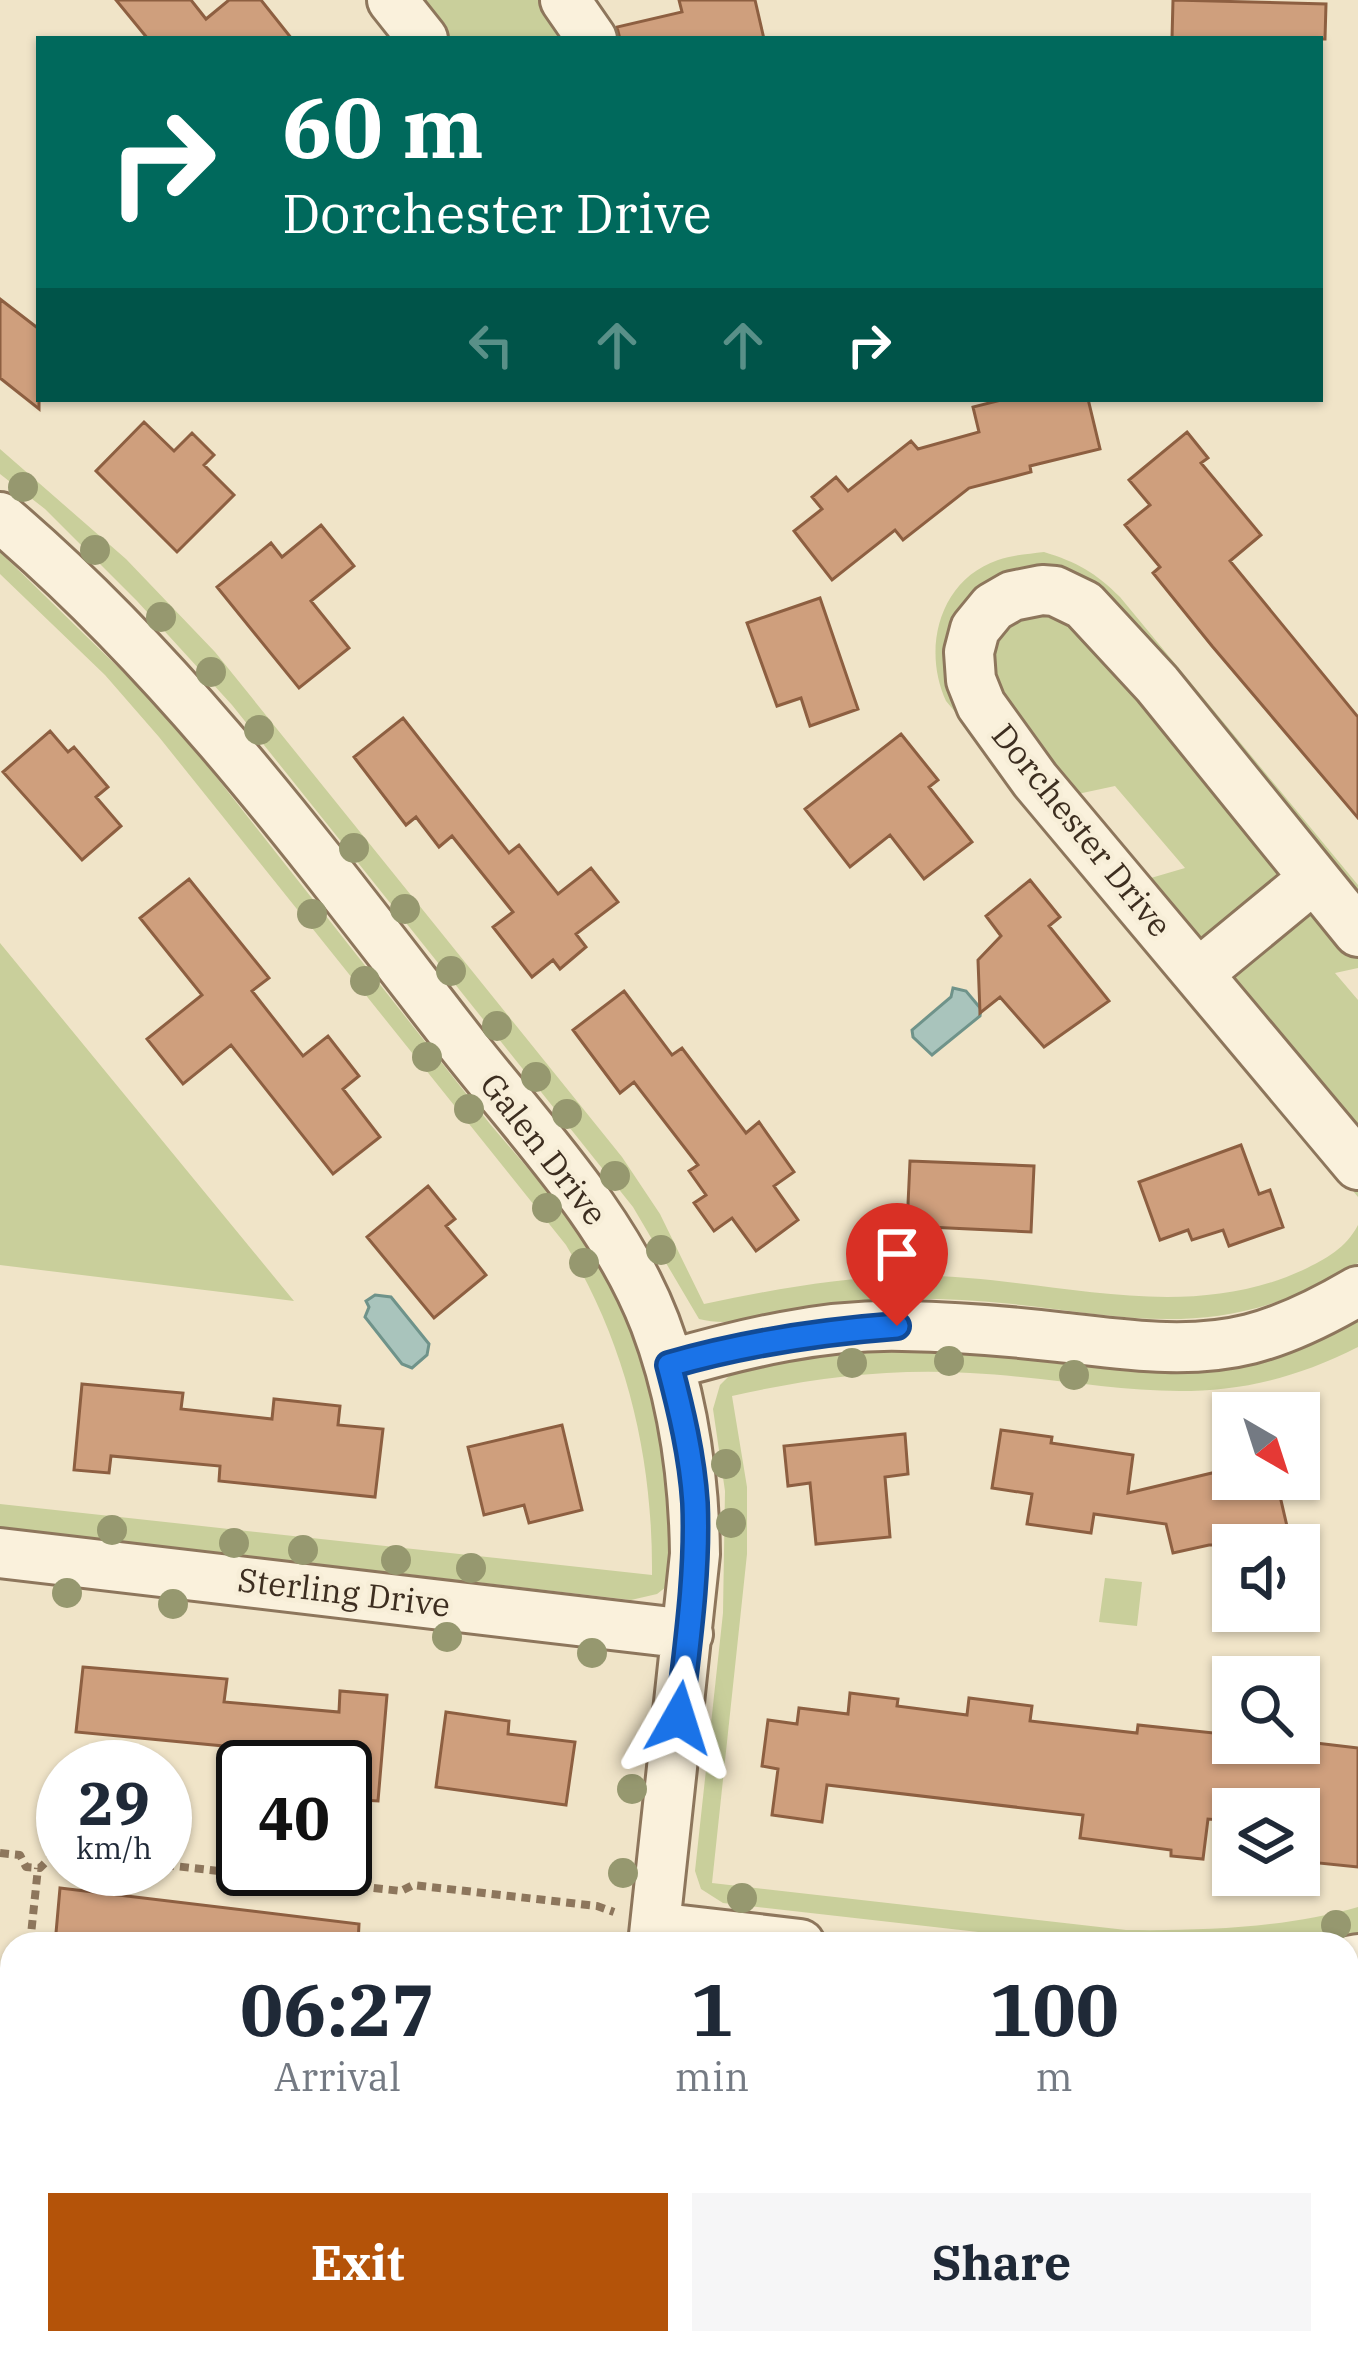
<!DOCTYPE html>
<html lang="en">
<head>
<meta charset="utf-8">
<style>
	:root { --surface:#fff; --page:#f6f6f7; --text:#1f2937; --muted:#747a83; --accent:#b45309 }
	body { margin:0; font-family:"IBM Plex Serif",serif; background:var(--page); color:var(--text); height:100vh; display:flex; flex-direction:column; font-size:45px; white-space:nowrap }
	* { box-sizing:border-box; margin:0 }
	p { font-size:39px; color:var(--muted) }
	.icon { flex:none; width:66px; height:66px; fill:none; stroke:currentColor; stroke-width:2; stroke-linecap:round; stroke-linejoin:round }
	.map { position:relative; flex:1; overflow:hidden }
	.side { position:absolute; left:0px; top:1932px; width:1359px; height:423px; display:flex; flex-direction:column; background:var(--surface); border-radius:36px 36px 0 0; box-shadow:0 3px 9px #0004 }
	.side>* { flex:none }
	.top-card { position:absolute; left:36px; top:36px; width:1287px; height:366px; border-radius:0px; box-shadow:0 3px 9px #0004; background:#00695c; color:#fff; overflow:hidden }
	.needle { width:78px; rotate:141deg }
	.controls { position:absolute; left:1212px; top:1392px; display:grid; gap:24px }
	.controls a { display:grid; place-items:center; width:108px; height:108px; border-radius:0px; background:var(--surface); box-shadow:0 3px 9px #0004; font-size:60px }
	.speed { position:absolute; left:36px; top:1740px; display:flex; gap:24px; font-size:60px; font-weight:700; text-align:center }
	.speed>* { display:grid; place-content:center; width:156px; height:156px; border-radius:50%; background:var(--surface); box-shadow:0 3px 9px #0004; line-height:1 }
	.speed small { font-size:30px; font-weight:400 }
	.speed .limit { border:6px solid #111; border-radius:18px; background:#fff; color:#111 }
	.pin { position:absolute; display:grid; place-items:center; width:102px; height:102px; color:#fff; margin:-123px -51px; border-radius:50% 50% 50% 0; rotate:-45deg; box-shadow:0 0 12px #0007 }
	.pin .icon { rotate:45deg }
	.me { position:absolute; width:132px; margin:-66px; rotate:6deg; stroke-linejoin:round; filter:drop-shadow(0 0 9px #0008) }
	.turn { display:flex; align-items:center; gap:42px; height:252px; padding:0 48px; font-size:54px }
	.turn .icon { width:156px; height:156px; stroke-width:2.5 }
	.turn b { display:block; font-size:84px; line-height:102px }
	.lanes { display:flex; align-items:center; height:114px; padding:0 48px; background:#0003; justify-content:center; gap:60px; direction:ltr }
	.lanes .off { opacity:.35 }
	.eta { display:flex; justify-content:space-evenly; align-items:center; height:204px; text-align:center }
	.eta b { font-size:72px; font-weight:700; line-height:84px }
	.cta { display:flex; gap:24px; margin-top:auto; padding:24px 48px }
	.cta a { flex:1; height:138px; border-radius:0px; background:var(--accent); color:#fff; font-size:48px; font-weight:700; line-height:138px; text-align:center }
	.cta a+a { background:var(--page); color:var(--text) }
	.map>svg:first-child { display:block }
	.green { fill:#c9cf9b }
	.water { fill:#a9c4bc; stroke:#6f938a; stroke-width:3 }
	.building { fill:#cf9f7d; stroke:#8d5f41; stroke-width:3 }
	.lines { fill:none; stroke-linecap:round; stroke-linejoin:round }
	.minor-casing { stroke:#8d765c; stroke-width:54 }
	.path { stroke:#8d765c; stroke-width:8; stroke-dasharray:9 6; stroke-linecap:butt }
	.minor { stroke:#faf1dc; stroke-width:48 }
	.tree { fill:#96986f }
	.route-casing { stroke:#114b97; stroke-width:30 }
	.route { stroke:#1a73e8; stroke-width:21 }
	.labels { text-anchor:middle; stroke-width:9; stroke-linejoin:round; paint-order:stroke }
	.street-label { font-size:33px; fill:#3d2e20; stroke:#f7eed8 }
</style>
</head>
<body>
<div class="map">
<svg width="1358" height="2354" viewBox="0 0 1358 2354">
	<rect width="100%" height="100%" fill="#f0e4c8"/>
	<!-- green -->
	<path class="green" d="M415,0H547L576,39H446Z
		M0,449L126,559L215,652L622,1157L660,1214L704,1304C770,1290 836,1278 904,1276C1038,1272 1174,1329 1303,1270C1326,1259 1346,1248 1358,1225V1263C1192,1365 1088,1296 915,1299C882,1300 847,1302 815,1306C776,1311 737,1329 699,1319L633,1207L232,705L137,601L45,509L0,474Z
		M0,552L169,717L490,1124L571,1219L620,1301L647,1371L665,1445L673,1518L672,1569L666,1587L657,1594L631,1600L0,1527V1504L652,1575C653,1458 627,1346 566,1245L159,737L105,675L0,574Z
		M1044,552C1077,562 1096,573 1120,597L1358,885V910L1092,588L950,640L1358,1180V1197L946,701C922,649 939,580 998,560C1012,555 1029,554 1044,552Z
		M1057,610L1284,858L1283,891L1225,940L1191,936L1144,880L1185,868L1115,786L1073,795L995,695L992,643L1015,615Z
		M1296,910L1330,916L1358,949V968L1335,973L1358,1000V1141L1234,992L1238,956Z
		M0,943L294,1301L0,1265Z
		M1358,1320V1347C1212,1421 1120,1381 970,1373C889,1368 811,1378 732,1396L747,1487V1554L712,1883L1126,1930C1202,1931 1285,1928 1358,1907V1934L1301,1944H1083L723,1903L701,1889L695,1871L723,1613L725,1491L713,1409L720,1385L740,1365L908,1343L1252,1361L1301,1348Z
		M1105,1578L1142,1582L1137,1626L1099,1622Z"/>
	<!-- water -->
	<path class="water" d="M953,988L966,991L981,1009L980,1016L932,1055L913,1037L912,1030L951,997Z
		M375,1295L391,1297L429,1344L427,1355L412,1368L402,1364L365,1317L369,1307L366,1301Z"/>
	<!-- building -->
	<path class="building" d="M116,0H191L206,19L229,0H261L292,39H148Z
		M679,0H755L764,39H620L617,27L682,12Z
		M1173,0L1326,4L1325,39H1172Z
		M0,299L39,329V409L0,378Z
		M1005,399H1088L1100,449L1030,466L1031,472L969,488L903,540L895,530L832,580L794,531L822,509L812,497L836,477L848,491L911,441L918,449L979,432L973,407Z
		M144,422L174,451L192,433L214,455L204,465L234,495L177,552L96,471Z
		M1187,432L1208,458L1201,463L1261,535L1230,561L1358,717V818L1212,646L1153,573L1160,567L1125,525L1150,505L1129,480Z
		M321,525L354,566L311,601L349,648L299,688L217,587L271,543L282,557Z
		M820,598L858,709L810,726L801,698L777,706L747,623Z
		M403,718L509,853L519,845L558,894L591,868L618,902L576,934L586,947L560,969L553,960L532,977L493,927L513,912L452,836L439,847L416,817L406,825L354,757Z
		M50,731L68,752L74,747L108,787L96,797L121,826L82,860L3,772Z
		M901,734L938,780L929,787L972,842L924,879L890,835L850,867L805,809Z
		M189,879L269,978L252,991L303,1056L328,1036L359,1076L343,1089L380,1137L333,1174L231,1045L183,1084L147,1039L202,995L140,918Z
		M1030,880L1060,917L1049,926L1109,1001L1044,1047L1000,997L980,1013L978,960L1001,936L986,916Z
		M624,991L672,1055L682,1048L746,1133L759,1122L794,1172L774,1186L798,1220L756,1251L732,1218L714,1231L694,1203L706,1195L689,1171L698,1165L634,1082L620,1093L573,1030Z
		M1241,1145L1259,1194L1270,1190L1283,1227L1229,1246L1223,1230L1192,1240L1188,1230L1160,1240L1139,1182Z
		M910,1161L1034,1166L1031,1232L907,1226Z
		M428,1186L455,1219L446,1226L486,1275L434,1318L367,1237Z
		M82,1384L183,1393L181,1409L272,1419L274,1399L340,1406L338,1425L383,1429L375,1497L219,1481L220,1466L111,1456L109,1473L74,1470Z
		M562,1425L582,1510L529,1523L524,1505L484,1515L468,1447Z
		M1001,1430L1052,1437L1051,1443L1133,1455L1128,1493L1233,1468V1479H1276L1290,1539L1263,1545H1209L1173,1553L1166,1524L1094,1514L1091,1533L1027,1524L1032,1494L992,1488Z
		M905,1434L908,1474L885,1477L890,1537L816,1544L810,1483L788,1486L784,1446Z
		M83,1667L227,1679L224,1702L339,1712L340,1691L387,1695L378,1801L345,1799V1767H253L255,1749L76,1732Z
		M850,1693L898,1699L897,1706L967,1715L969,1698L1032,1706L1030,1721L1137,1733L1138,1725L1233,1735V1743L1299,1741L1358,1748V1867L1299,1861V1809H1233V1821L1208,1819L1203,1859L1171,1856V1850L1080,1838L1083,1815L827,1785L822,1822L772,1815L778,1769L762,1766L768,1720L797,1724L799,1708L848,1714Z
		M446,1712L509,1721L508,1734L575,1742L566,1805L436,1787Z
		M60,1888L359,1924L358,1944H55Z"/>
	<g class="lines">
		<!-- minor casing -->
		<g class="minor-casing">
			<path id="minor" d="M392,0L423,39
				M565,0L592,39
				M0,517C180,670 321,863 465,1048C533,1134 615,1219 655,1323C683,1397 694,1475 695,1554L653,1944
				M1358,932L1157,684L1084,605L1055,591L1042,590L1012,596L993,607L975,629L969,652L971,680L981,705L1035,780L1358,1165
				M1199,973L1313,879
				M669,1365C744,1343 824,1324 903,1326C955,1327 1007,1331 1058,1337C1121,1344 1187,1355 1250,1339C1289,1329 1324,1311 1358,1291
				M0,1553L688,1634
				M655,1927L800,1944
				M1347,1961L1358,1959
				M730,2353L743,2354
				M606,2354L608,2343
				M1123,2354L1125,2343"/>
		</g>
		<!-- path -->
		<path class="path" d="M0,1853L20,1855L26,1867L40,1868L55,1853L63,1854
			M165,1865L401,1891L413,1885L597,1906L614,1912
			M30,1944L38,1868
			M0,2212L12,2104"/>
		<!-- minor -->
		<use href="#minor" class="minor"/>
	</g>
	<!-- trees -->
	<g class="tree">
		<circle cx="23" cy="487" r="15"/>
		<circle cx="95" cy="550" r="15"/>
		<circle cx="161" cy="617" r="15"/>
		<circle cx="211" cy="672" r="15"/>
		<circle cx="259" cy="730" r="15"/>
		<circle cx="354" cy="848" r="15"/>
		<circle cx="405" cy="909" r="15"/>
		<circle cx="312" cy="914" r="15"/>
		<circle cx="451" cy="971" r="15"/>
		<circle cx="365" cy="981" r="15"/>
		<circle cx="497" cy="1026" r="15"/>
		<circle cx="427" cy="1057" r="15"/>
		<circle cx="536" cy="1077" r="15"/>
		<circle cx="469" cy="1109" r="15"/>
		<circle cx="567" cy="1114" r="15"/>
		<circle cx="615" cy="1176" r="15"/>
		<circle cx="547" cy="1208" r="15"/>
		<circle cx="661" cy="1250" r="15"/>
		<circle cx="584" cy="1263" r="15"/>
		<circle cx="949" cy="1361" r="15"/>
		<circle cx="852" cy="1363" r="15"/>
		<circle cx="1074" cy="1375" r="15"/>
		<circle cx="726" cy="1464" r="15"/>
		<circle cx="731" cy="1523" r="15"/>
		<circle cx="112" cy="1530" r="15"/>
		<circle cx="234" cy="1543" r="15"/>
		<circle cx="303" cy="1550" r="15"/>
		<circle cx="396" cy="1560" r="15"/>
		<circle cx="471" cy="1568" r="15"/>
		<circle cx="67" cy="1593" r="15"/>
		<circle cx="173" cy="1604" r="15"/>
		<circle cx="447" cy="1637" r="15"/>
		<circle cx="592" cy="1653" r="15"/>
		<circle cx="632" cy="1789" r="15"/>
		<circle cx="623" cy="1873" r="15"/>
		<circle cx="742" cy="1898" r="15"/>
		<circle cx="1336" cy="1925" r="15"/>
	</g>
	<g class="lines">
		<!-- route casing -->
		<g class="route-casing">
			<path id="route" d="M679,1718C687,1647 698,1574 695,1503C692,1456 681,1410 669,1365C745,1343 818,1332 897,1326"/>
		</g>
		<!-- route -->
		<use href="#route" class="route"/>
	</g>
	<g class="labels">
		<!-- street labels -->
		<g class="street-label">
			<text transform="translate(1082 830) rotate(51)" y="12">Dorchester Drive</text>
			<text transform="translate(544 1149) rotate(52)" y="12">Galen Drive</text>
			<text transform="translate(344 1592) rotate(7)" y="12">Sterling Drive</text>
		</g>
	</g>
</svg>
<div class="controls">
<a><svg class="needle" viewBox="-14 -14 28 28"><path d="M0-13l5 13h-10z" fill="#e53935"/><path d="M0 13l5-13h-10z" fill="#747a83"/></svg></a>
<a><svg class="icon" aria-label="sound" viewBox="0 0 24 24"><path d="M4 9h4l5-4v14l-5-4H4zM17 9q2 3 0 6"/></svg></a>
<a><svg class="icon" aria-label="search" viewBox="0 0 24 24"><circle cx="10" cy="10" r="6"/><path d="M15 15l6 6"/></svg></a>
<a><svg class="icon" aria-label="layers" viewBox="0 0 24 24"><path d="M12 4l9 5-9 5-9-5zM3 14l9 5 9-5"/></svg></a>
</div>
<div class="speed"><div>29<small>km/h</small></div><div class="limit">40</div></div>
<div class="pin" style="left:897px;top:1326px;background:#d93025"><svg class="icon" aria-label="arrive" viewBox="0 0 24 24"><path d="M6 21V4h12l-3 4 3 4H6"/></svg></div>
<svg class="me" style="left:679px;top:1718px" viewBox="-20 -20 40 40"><path d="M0-17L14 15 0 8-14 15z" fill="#1a73e8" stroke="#fff" stroke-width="4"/></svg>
<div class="top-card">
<div class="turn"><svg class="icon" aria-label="right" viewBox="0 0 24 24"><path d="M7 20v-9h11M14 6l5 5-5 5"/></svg><div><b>60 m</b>Dorchester Drive</div></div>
<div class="lanes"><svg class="icon off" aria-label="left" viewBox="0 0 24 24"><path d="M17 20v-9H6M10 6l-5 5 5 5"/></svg><svg class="icon off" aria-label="ahead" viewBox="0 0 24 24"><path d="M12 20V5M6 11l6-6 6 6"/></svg><svg class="icon off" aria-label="ahead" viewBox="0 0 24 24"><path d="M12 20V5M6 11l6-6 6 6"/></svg><svg class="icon" aria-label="right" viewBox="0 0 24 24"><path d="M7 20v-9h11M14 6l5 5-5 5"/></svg></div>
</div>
<section class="side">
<div class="eta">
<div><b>06:27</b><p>Arrival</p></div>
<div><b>1</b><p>min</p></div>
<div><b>100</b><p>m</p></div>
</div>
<div class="cta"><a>Exit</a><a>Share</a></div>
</section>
</div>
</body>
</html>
